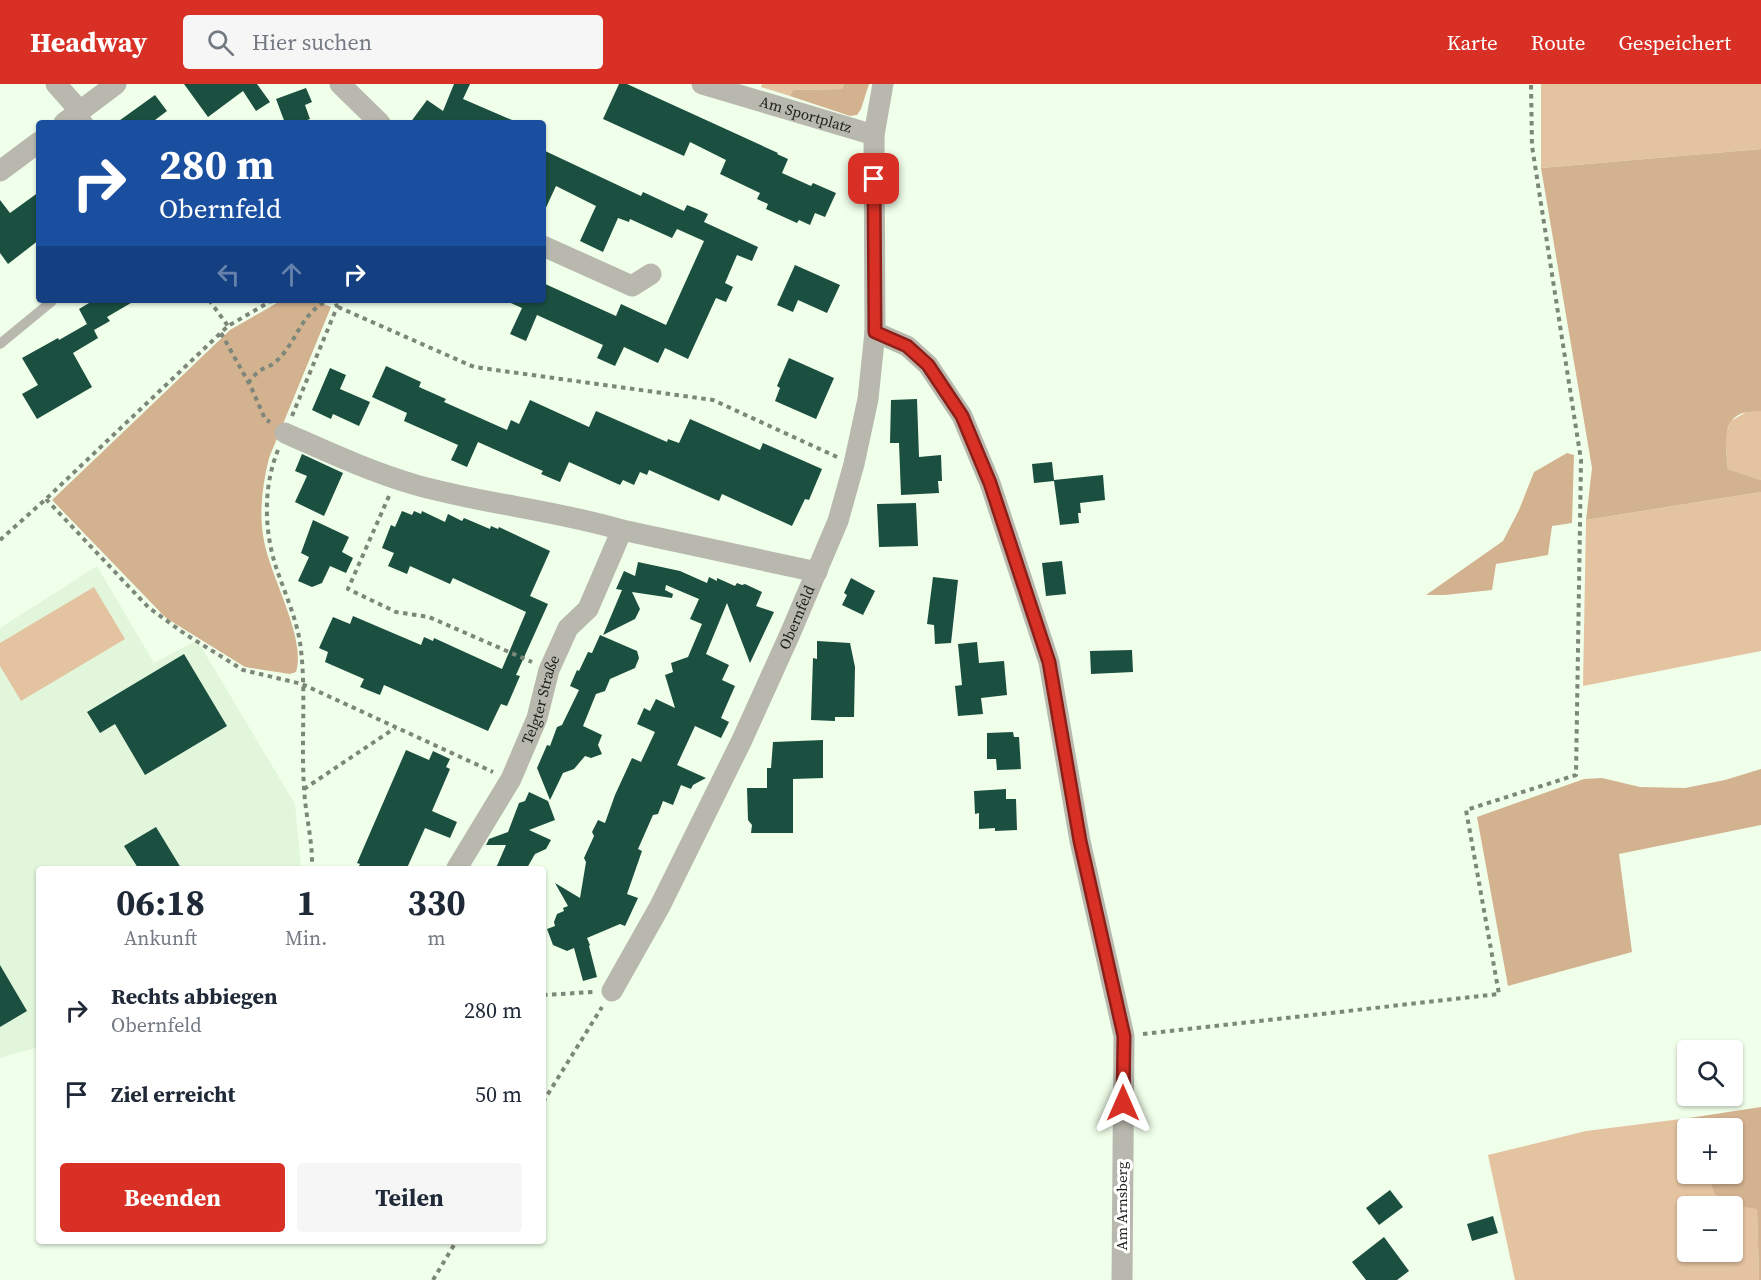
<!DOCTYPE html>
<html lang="de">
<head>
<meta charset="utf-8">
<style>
	:root { --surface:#fff; --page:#f6f6f7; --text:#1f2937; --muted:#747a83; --accent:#d93025 }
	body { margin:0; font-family:"Source Serif 4",serif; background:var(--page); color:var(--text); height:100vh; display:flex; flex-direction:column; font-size:22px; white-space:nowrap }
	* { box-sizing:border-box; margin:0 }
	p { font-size:20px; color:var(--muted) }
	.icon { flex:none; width:33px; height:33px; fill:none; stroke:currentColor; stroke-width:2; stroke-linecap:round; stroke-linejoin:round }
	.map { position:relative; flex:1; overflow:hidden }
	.drawer { position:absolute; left:36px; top:782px; width:510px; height:378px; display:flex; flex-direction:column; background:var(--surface); border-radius:6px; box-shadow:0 2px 4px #0004 }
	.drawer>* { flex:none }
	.guide { position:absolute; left:36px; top:36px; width:510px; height:183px; border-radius:6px; box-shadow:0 2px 4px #0004; background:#1a4fa0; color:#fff; overflow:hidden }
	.controls { position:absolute; left:1677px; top:956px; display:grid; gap:12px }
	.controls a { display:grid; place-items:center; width:66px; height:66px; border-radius:6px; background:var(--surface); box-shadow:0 2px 4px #0004; font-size:30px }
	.pin { position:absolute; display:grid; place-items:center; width:51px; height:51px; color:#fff; margin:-26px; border-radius:12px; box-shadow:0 3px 9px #0006 }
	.me { position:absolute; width:66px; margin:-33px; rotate:0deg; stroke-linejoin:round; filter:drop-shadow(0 0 4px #0008) }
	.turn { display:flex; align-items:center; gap:21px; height:126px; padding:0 24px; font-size:27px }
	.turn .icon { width:78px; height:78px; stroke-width:2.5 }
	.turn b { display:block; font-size:42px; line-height:51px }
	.lanes { display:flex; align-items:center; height:57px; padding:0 24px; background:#0003; justify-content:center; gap:30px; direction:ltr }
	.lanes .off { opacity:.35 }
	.eta { display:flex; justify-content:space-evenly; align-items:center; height:102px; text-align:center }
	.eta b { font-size:36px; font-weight:700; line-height:42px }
	.action { display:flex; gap:12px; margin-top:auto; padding:12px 24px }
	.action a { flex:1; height:69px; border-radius:6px; background:var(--accent); color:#fff; font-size:24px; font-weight:700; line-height:69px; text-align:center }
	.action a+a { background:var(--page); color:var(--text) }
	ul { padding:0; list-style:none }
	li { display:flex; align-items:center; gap:18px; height:84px; padding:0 24px }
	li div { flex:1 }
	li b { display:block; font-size:22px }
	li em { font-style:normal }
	header { display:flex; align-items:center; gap:36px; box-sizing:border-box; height:84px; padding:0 30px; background:var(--accent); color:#fff }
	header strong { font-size:28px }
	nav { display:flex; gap:33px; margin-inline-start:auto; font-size:21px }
	.search { width:420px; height:54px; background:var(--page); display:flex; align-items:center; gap:15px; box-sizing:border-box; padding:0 21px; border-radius:6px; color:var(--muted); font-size:22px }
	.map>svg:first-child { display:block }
	.built { fill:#e2f6db }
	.green { fill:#e4c3a0; fill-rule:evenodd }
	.forest { fill:#d3b28f }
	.building { fill:#1b4f40 }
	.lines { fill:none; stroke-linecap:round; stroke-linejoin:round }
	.path { stroke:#7d8779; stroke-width:4; stroke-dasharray:4.5 4.5; stroke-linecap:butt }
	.service { stroke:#b9b8ae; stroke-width:10 }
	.minor { stroke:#b9b8ae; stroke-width:21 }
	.route-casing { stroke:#8d1f18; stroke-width:15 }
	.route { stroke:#d93025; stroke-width:10 }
	.labels { text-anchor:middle; stroke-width:6; stroke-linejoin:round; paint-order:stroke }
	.street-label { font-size:15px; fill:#1a1f18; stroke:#fff }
</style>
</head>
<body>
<header>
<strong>Headway</strong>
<div class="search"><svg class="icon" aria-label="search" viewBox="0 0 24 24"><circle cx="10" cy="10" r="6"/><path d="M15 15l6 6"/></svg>Hier suchen</div>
<nav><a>Karte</a><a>Route</a><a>Gespeichert</a></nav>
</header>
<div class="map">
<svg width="1761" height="1196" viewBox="0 0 1761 1196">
	<rect width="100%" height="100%" fill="#f0ffea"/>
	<!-- built -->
	<path class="built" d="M97,482L154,579L197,556L295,720L301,784H39V963L0,974V544Z"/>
	<!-- green -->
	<path class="green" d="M762,0H844L842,5L793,6L790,12L761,3Z
		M1541,0H1761V65L1541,84Z
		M1748,327H1761V396L1728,385L1725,352L1731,337Z
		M1761,408V567L1583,602L1586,436Z
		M94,503L125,555L21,617L0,582V559Z
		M1689,1034L1692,1044H1688V1089H1707L1714,1110L1730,1120L1757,1124L1759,1196H1515L1488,1071L1586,1047ZM1688,1122H1732V1167H1688Z"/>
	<!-- forest -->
	<path class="forest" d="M844,0H869L861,25L857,31L850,32L790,12L793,6L842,5Z
		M1761,65V327C1720,325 1725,355 1728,385L1761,396V408L1586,436L1592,384L1541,84Z
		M282,216H321V219L331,223L269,374C263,399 259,425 263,451C268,490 307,553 296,588L290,590L245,583L166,534L52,416L230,246Z
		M1567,369L1574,371L1572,439L1552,442L1548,471L1496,480L1492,506L1445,511H1426L1503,457L1519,426L1534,388Z
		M1761,685V741L1619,770L1632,868L1508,902L1477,733L1584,695L1602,694L1640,703L1685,704L1725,696Z
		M1761,1023V1196H1759L1757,1125L1730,1120L1714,1110L1707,1089H1732V1044H1692L1689,1034Z"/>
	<!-- building -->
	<path class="building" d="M184,0H257L270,18L256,27L243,7L208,33Z
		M454,0H470L463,15L519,39H410L427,16L443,27Z
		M619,0H627L778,69L777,70L788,75L782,89L811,102L813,99L836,109L825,133L815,129L810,141L799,136L797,139L766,125L768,120L757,115L760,109L720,90L726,76L690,58L684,72L603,35Z
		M306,4L312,18L305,21L310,35L299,39H285L276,15Z
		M155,11L167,27L151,39H116Z
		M543,66L641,112L643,108L684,127L687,121L697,125L708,130L704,138L758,163L752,177L737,171L725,199L733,203L726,218L716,214L688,275L665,264L658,279L624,263L615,282L597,274L603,261L537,231L526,257L510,250L522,224L504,216H543V199L616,232L621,220L666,241L704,157L677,145L672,154L630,135L629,138L618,134L603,168L580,157L596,122L556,102L543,130Z
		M39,108V156L8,180L0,169V116L10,129Z
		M795,181L840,201L827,229L798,216L793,228L777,221Z
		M94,216H136L107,233L110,237L94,246L98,254L73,269L92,303L37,335L22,310L38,301L22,274L58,254L59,256L87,240L79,225Z
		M789,274L834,294L816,335L775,317L780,304L777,302Z
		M386,282L421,298L419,303L446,315L444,318L507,346L511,336L519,340L530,316L589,343L596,327L667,358L668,355L679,359L690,335L760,366L763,359L822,385L809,416L805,415L792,442L722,410L719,417L649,386L647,391L640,388L634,401L623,396L620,401L569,378L560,398L541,390L543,387L478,358L467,383L451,376L458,361L404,337L407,329L372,313Z
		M330,284L346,291L340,305L370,318L359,342L333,330L331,335L312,326Z
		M917,315L919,373L941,371L942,397H938L939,409L901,411L899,359H890L891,316Z
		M302,370L343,389L324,432L295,418L307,392L295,387Z
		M1052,378L1054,396L1103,391L1105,416L1080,419L1081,429H1078L1079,439L1060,441L1054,397L1034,399L1032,380Z
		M916,419L918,462L879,463L877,420Z
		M402,427L412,431L414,427L421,430L422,427L445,438L448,430L462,437L464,434L490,445L491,442L498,445L499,443L550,467L530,512L548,520L516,591L520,592L507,622L501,620L488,647L384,601L380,611L360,603L364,595L325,578L328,568L319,564L333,533L350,540L353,532L421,561L424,553L433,557L434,554L502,585L526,528L453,494L450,500L410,482L407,490L388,482L394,469L382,464L391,441L395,443Z
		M313,436L349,453L342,468L353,474L346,489L330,482L322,499L312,503L298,497L309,473L301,469Z
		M1062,477L1066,510L1046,512L1042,479Z
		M638,478L680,487L707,499L709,493L717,497V494L735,502L737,499L742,501L745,500L762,508L756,522L774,528L750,579L727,519L706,570L729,581L722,596L735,602L721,634L729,638L721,654L695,642L677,681L706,694L693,701L691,705L681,701L673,721L663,717L658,730L653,731L638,765L642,767L627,810L638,814L625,842L620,840L587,854L590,861L589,862L597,893L583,897L574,864L567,867L553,861L547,845L555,842L554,838L557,830L564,827L563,824L568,822L555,799L580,814L586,778L584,774L594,752L592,748L598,736L605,739L615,711L632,674L641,678L655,648L637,640L644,624L650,627L656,615L675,624L665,591L673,588L671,579L688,573L702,540L690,535L699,515L666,501L665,506L673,510L672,514L632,508L640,525L635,535L603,551L622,506L616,505L624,487L635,492Z
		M933,493L958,496L951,559L935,560L934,541L927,540Z
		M851,494L875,507L863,531L842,521L847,511L844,509Z
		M600,551L637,567L639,574L635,584L610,595L605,607L596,610L583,642L602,651L598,661L602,670L591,674L585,672L574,685L563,689L550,716L537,684L547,661L550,662L557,643L562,641L579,606L570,602L577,586L579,587L588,568L592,569Z
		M817,557L850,559L855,583L854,633H835V637L811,636L813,574L817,575Z
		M977,558L979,579L1004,577L1007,611L981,614L983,630L958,632L955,602L962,601L958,560Z
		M1132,566L1133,588L1091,590L1090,567Z
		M184,570L227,642L145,691L115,640L100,649L87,628Z
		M1013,648L1014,653H1019L1021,685L997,686L996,675H987V649Z
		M823,656V694L793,695V749H751L752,741L748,736L747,704H767V684H771L773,658Z
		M406,666L429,676L433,667L450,675L446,683L450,685L432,727L457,738L450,754L425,744L407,784H358L360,780L357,779Z
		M1006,705V715H1016L1017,746L995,747V744L979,745V729L975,730L974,707Z
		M529,708L548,717L555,736L529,746L551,756L546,765L535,770L527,784H496L506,761H486L489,755L508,748L519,719L525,717Z
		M156,743L181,784H138L124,762Z
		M0,881L27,927L0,943Z
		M1390,1106L1403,1123L1379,1141L1366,1124Z
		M1493,1132L1498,1149L1472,1157L1467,1140Z
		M1384,1153L1409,1187L1397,1196H1366L1352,1178Z"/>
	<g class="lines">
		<!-- path -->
		<path class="path" d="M209,216L228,242
			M338,223L474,283L713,316L837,373
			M221,249L251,303L265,335L270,338
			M248,299C252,294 256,289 261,286C265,283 271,282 274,279C297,261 299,229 329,216
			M292,332L337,223L335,216
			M278,366C263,403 264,446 276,483C285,510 298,537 301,566C306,611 301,658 304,703C305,730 313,757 312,784
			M389,412L348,505L396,528L429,533L532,578
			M46,415L148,523L185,550L243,586L302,600L493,688
			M0,456L46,415L228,242L273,216
			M304,705L395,644
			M543,911L593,908
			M1143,950L1499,910L1466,726L1576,691L1581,376L1532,62L1531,0
			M543,1018L602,923
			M433,1196L457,1156"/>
		<!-- service -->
		<path class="service" d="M80,27L89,39
			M0,260L51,218"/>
		<!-- minor -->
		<g class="minor">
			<path d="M56,0L80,27"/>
			<path d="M340,0L380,39"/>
			<path id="s1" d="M702,0L874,51"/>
			<path d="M64,39L116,0"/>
			<path d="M0,87L39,58"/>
			<path d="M543,162L632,202L651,190"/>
			<path d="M875,248L907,262L928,281L962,332L990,399L1049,578L1080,757L1124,952L1122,1196"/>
			<path d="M285,349C328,368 371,388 416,401C484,420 555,426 622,446L817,488"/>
			<path id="s2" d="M457,784L511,695L537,634L549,586L568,544L588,525L622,446"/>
			<path id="s3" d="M612,907L660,822L742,656L790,550L838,437L854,380L868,315L875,248L874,51L883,0"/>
		</g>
	</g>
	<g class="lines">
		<!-- route casing -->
		<g class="route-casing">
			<path id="route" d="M874,95L875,248L907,262L928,281L962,332L990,399L1049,578L1080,757L1124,952L1123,1019"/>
		</g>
		<!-- route -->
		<use href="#route" class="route"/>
	</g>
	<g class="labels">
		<!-- street labels -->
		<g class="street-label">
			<text dy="5" stroke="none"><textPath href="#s1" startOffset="108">Am Sportplatz</textPath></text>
			<text dy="5" stroke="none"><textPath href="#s3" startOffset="417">Obernfeld</textPath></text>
			<text dy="5" stroke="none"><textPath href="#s2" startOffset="189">Telgter Straße</textPath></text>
			<text transform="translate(1122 1122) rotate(-90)" y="5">Am Arnsberg</text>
		</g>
	</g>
</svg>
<div class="controls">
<a><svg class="icon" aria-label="search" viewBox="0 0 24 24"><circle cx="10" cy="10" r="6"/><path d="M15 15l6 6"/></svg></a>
<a>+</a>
<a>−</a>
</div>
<div class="pin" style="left:874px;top:95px;background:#d93025"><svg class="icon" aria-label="arrive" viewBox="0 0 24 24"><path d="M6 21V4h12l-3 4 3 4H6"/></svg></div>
<svg class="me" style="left:1123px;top:1019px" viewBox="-20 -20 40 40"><path d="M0-17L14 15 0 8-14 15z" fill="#d93025" stroke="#fff" stroke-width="4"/></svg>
<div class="guide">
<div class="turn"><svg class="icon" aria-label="right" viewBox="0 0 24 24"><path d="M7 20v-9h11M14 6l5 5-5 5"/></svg><div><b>280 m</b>Obernfeld</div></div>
<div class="lanes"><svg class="icon off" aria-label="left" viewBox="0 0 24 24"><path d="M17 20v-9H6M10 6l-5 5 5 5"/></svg><svg class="icon off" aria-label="ahead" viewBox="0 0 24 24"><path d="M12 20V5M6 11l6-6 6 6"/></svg><svg class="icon" aria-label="right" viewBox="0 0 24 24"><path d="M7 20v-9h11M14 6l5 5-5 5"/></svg></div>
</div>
<section class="drawer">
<div class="eta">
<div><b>06:18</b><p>Ankunft</p></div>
<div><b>1</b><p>Min.</p></div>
<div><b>330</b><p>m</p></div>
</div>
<ul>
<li><svg class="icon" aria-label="right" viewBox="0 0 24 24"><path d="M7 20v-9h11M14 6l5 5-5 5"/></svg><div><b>Rechts abbiegen</b><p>Obernfeld</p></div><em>280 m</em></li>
<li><svg class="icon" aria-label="arrive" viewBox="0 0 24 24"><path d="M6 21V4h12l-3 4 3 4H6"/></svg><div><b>Ziel erreicht</b></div><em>50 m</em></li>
</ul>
<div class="action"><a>Beenden</a><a>Teilen</a></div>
</section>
</div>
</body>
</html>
